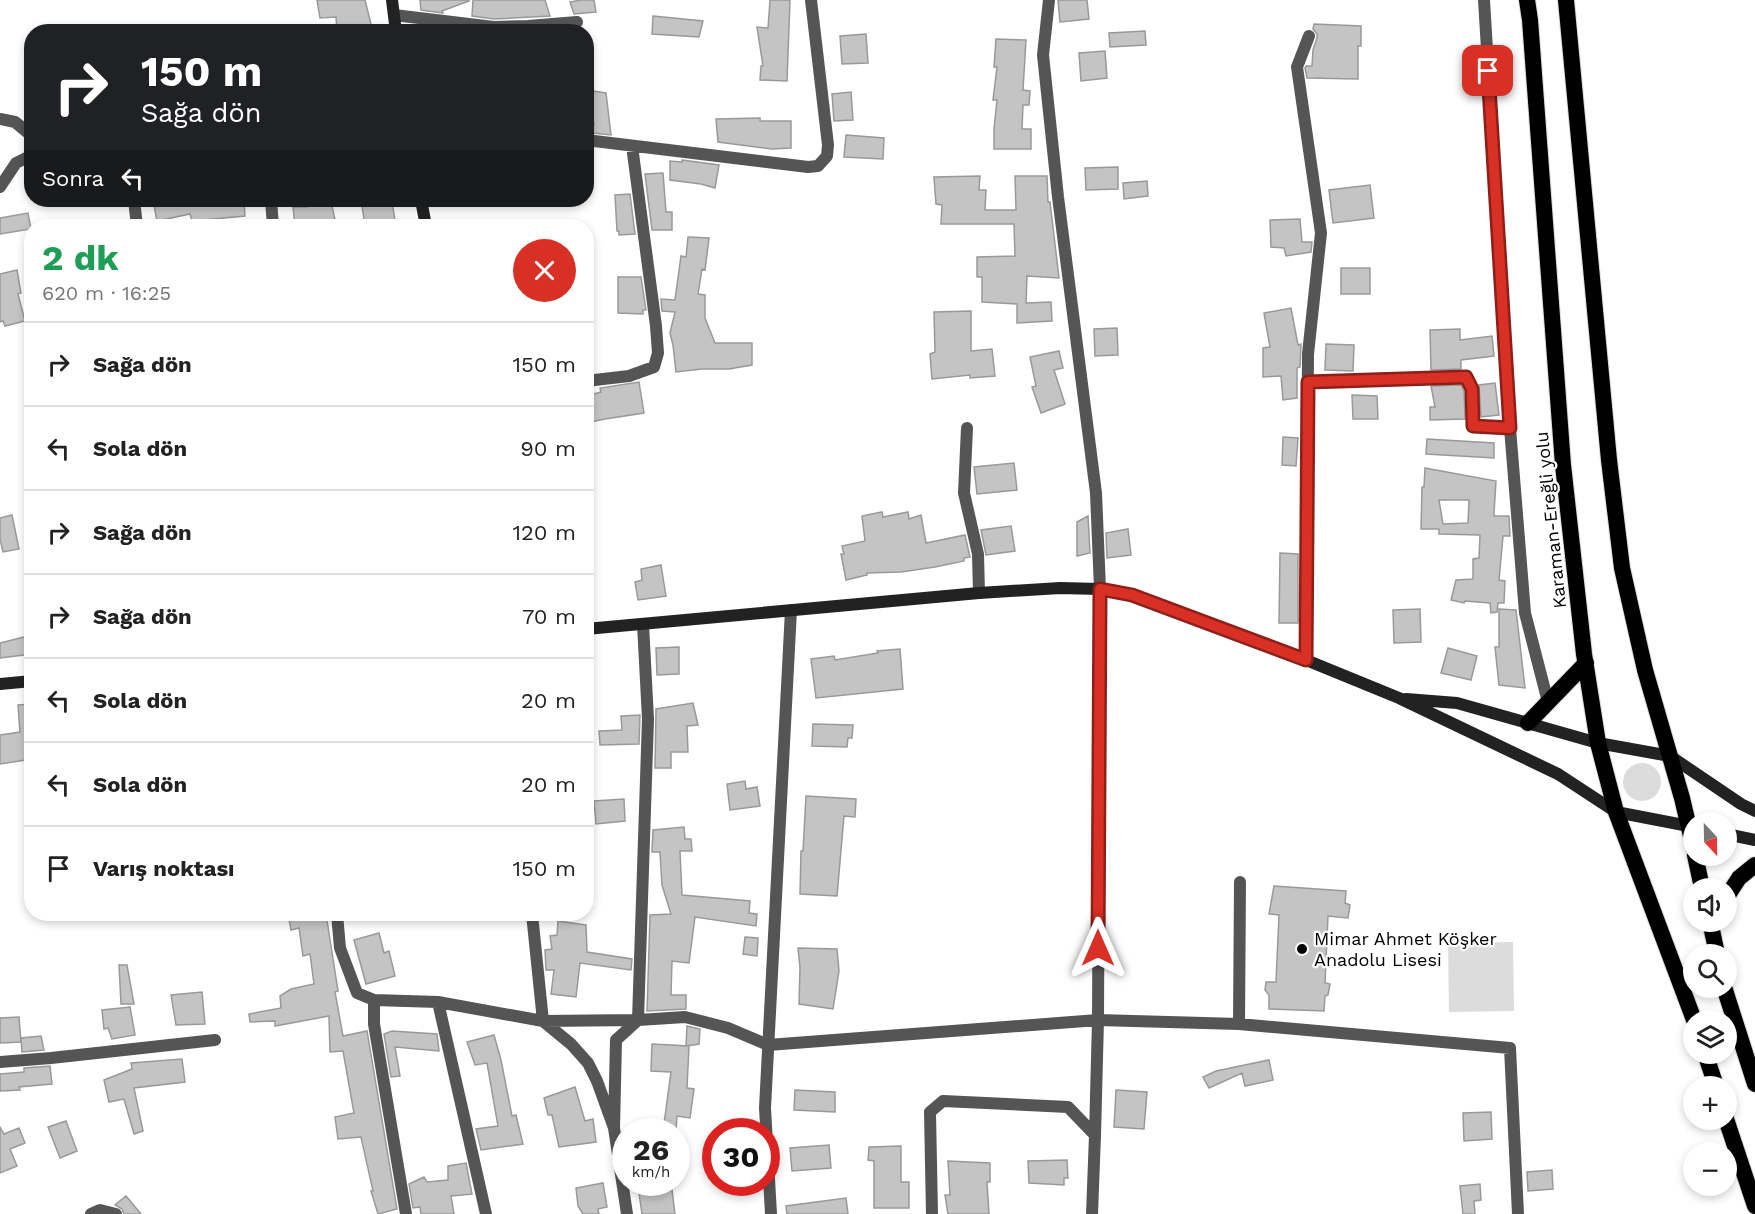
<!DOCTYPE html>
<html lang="tr">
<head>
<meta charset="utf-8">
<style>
	:root { --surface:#fff; --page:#f2f2f2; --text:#222; --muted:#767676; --line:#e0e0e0 }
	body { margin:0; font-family:"Work Sans",sans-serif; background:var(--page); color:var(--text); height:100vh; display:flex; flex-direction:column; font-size:22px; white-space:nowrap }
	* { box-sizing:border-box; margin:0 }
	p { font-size:20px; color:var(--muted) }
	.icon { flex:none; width:33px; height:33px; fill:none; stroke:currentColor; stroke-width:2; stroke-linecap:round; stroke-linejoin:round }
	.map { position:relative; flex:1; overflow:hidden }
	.details { position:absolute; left:24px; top:219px; width:570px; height:702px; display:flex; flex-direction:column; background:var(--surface); border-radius:24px; box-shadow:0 3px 9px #0003 }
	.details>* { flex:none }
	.hud { position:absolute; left:24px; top:24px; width:570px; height:183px; border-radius:24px; box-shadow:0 3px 9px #0003; background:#202124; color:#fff; overflow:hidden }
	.needle { width:39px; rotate:158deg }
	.fabs { position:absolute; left:1683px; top:812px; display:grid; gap:12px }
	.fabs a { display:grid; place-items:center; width:54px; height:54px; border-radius:50%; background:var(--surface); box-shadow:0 3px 9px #0003; font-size:30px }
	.speed { position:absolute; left:612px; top:1118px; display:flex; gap:12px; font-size:30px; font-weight:700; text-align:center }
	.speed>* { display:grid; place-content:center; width:78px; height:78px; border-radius:50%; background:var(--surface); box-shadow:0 3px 9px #0003; line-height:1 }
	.speed small { font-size:15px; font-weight:400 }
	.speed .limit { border:9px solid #d22; background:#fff; color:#111 }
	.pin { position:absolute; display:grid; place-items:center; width:51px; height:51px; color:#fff; margin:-26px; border-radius:12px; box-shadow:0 3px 9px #0006 }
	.me { position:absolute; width:66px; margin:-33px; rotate:0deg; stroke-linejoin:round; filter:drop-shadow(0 0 4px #0008) }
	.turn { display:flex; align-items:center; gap:21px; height:126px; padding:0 18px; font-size:27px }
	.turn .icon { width:78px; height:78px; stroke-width:2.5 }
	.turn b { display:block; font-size:42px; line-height:51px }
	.then { display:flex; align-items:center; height:57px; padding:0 18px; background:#0003; gap:12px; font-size:22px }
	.round { display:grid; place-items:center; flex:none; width:63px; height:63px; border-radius:32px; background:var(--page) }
	.headline { display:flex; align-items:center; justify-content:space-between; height:102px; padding:0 18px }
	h1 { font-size:36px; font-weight:700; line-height:45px; color:#1e9e55 }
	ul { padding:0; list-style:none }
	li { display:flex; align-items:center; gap:18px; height:84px; padding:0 18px; border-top:2px solid var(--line) }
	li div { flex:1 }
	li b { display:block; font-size:22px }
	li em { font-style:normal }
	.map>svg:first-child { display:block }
	.green { fill:#dcdcdc }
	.building { fill:#c4c4c4; stroke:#999; stroke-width:1.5; fill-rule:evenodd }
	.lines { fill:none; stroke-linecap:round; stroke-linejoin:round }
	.trunk-casing { stroke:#dbdbdb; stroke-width:18 }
	.minor { stroke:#555; stroke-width:12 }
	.tertiary { stroke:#555; stroke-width:12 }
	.secondary { stroke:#222; stroke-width:12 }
	.trunk { stroke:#000; stroke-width:16 }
	.route-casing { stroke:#8d1f18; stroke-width:15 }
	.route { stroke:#d93025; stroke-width:10 }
	.poi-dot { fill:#000; stroke:#fff; stroke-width:2 }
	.labels { text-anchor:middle; stroke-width:4.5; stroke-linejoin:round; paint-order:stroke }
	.street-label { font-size:18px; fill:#000; stroke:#fff }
	.poi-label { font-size:18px; fill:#000; stroke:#fff; text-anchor:start }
</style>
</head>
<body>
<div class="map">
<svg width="1755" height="1214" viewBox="0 0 1755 1214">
	<rect width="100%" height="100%" fill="#fff"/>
	<!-- green -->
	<path class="green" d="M1623 782a19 19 0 1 1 38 0a19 19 0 1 1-38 0Z
		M1513,942L1514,1011L1449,1012L1448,943Z"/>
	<!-- building -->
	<path class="building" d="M317,0H365L373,32H337L336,17L320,18Z
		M420,0H469V1L442,11L443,13L421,10Z
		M473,0H545L550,16L494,19L472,16Z
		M581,0H594L596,12L574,14L570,2Z
		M770,0H790L787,81L760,80L761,66H763L757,27L768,28Z
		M1058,0H1087L1089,19L1060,22Z
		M653,16L703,21L699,37L652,34Z
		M1314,24L1361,26V46H1358V79L1307,78L1305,68L1306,66H1312L1313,50L1317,38V34L1313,29Z
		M423,27L445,29L446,32H424Z
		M1145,31L1146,45L1110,47L1109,33Z
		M866,34L868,63L842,64L840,36Z
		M996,39L1026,40L1023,90L1030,91L1029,105H1023L1022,129H1031V149H994V129L997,100H993L997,67H994Z
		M1105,51L1107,78L1081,81L1079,53Z
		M586,90L606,93L611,135L593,133L594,123L586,122Z
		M851,92L853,120L834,121L832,94Z
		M760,118V121H791V148L772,149L718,142L716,119Z
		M846,135L884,138L883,159L844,157Z
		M682,160L719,165L715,188L701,184L670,180V161L682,162Z
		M1118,167V189L1086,190L1085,168Z
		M663,173L666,212H672V230H652L645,174Z
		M980,176L979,190H986L985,210H1016L1015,176H1047L1048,202H1050L1059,278L1027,276L1026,303L1051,302L1052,321L1017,323V304L982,302V277H977V257L1015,256L1014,224H941L942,205L936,204L934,177Z
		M1147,181L1148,196L1124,199L1123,183Z
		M1370,185L1374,218L1333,223L1329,190Z
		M630,194L635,234L619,235V231H617L615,195Z
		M153,200H244L245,216L192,221L190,214L157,221Z
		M308,200H317L318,206H332L336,224L295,226L293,207H307Z
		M392,202L396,226H365L362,206Z
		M28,213L31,229L0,234V218Z
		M1300,219L1302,242H1312L1311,252L1286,256L1284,248L1271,247L1270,220Z
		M688,237L709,238L705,270L702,269L698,294L705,295V318L715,343H752V365L729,369H702L676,372L673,345L670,333L675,312L662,311L661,299L675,300L681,256L686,257Z
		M1341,268H1370V294H1341Z
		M17,270L21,293L18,294L25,321L5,326L3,321L0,322V274Z
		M618,277H641L646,310H643V314L618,313Z
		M1291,308L1298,345L1301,344L1300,367L1297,368V398L1283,400L1281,376L1263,377V348L1270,347L1264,313Z
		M971,311V351L992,349L995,376L970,378V375L932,379L930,354L935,352L934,312Z
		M1117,328L1118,355L1095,356L1094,329Z
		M1460,329V340L1492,336L1494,356L1461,360V369L1431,370L1430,330Z
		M1326,344L1354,345L1353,371L1325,370Z
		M1059,351L1063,368L1054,370L1065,404L1041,413L1032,387L1036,386L1030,357Z
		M639,382L644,413L605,419L586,423V396L601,392L600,388Z
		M1495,383L1499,415L1481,417L1479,385Z
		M1461,385L1464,391L1465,419L1430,420V407H1435L1431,386Z
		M1352,395L1377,396L1378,419H1353Z
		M1283,437L1298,438L1296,466L1282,465Z
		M1427,439L1494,443V458L1426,454Z
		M1014,463L1017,490L977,494L974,467Z
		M1425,468L1496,481L1494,513V516H1509L1510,536H1503L1499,580L1505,581L1504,603H1498L1497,612L1491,613L1490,603L1465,601L1464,603L1451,600L1456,580L1473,579V559L1479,558L1480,535L1439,534V529H1421L1422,487H1424ZM1439,500H1469L1468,523L1443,524Z
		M882,512L883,517L908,512L909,519L921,515L926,543L965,535L970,557L964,558V561L935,567L901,572L867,573V575L846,580L841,554H844L842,546L865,541L862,516Z
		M12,515L19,549L3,552L0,539V518Z
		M1088,516L1090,553L1077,556V522Z
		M1011,526L1015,551L986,555L981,530Z
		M1128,529L1131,555L1107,558L1106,533Z
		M1280,553L1298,554V623H1279Z
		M661,565L666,596L638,600L635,582L642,580L641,569Z
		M1420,609L1421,642L1394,643L1393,610Z
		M1499,609L1516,610L1525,688L1499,685L1495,647H1499Z
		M32,635V654L0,658V643Z
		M679,647V674L657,675L656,648Z
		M1448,648L1477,656L1471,680L1441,673Z
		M900,649L903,689L816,698L811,659L834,656L835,660L878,653L877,651Z
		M693,703L698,725L687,726L688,752H671V768H655L656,709Z
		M32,704V759L0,764V735L20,732L18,705Z
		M640,715L639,744L600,745L599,731L622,730L621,716Z
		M813,724L853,725L852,738H848L847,747L812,746Z
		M745,781L746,789L757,787L760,806L730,810L727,784Z
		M806,796L856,799L855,817L844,816L837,896L800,894L801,851H803Z
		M624,799L625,821L596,824L594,801Z
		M684,827L685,839H691L692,851H680L682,895L750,901L749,913L757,914L756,926L695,917L689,963L672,961L671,995H686V1009L647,1011L650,915L671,914L662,885L660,852H652L653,830Z
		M1274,886L1346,891L1345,903L1350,905L1348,918L1328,916L1325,983L1330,984L1328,995L1325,996L1324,1011L1269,1009V995L1265,990L1266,982H1276L1279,915L1269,914Z
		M288,914H326L338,991L335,992L343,1036L367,1031L397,1209L378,1214L371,1191H373L361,1137L338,1139L335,1117L354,1113L343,1051L330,1052L329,1016L275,1026V1021L250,1022L249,1014L281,1008L280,996L291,989L314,984L310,954L303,956L299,928L291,930Z
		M558,921L586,925L587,952L632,959L631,970L580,963L576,997L551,994L554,970H546L545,950L552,949L550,936L557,935Z
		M379,933L384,953L389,951L395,976L366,984L354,940Z
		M745,937L758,938L757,956L743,954Z
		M798,948L837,949L839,971L833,1009L799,1004L800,968Z
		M119,965H127L134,1004H121Z
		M202,992L205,1024L176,1025L171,995Z
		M130,1007L135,1035L112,1039L108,1028L104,1029L102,1010Z
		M19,1017L21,1042L0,1043V1018Z
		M687,1026L700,1029L699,1044L686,1046Z
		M392,1031L437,1034L439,1051L395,1047L400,1076L391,1077L384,1034Z
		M494,1035L501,1060L512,1116L516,1115L523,1144L481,1150L476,1129L498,1126L487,1063L475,1065L467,1042Z
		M41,1036L44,1050L22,1052L21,1038Z
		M652,1044L689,1046L687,1088L694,1089L690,1118L677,1116L676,1131H663L671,1072L651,1071Z
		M182,1059L185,1082L134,1088L143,1131L134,1134L124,1099L109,1102L104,1080L132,1069L131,1063Z
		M1269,1060L1273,1080L1245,1086L1242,1073L1209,1088L1203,1077L1216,1071Z
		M50,1066L52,1084L19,1087L20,1090L0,1091V1074L24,1072V1068Z
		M575,1087L585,1121L593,1119L596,1142L559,1147L552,1115H548L544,1098Z
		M795,1090L835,1092V1112L794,1110Z
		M1116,1090L1147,1092L1144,1129L1114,1127Z
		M1491,1112L1492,1139L1464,1141L1463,1113Z
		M66,1121L77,1151L60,1158L48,1127Z
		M0,1127L4,1134L19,1128L25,1143L10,1149L17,1166L0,1173Z
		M829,1145L831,1168L792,1171L790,1148Z
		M901,1146V1182H909V1208H874V1161L868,1160L869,1147Z
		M1067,1160L1068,1178H1064V1185L1029,1183L1028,1161Z
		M948,1161L990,1163V1182H987L989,1214H948L945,1195H950Z
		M466,1163L472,1194L451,1196L454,1214H421L420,1207L413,1208L409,1184L424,1177L427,1182L448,1180V1166Z
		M1552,1170L1553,1189L1528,1191L1527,1172Z
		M641,1182H671L675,1214H642L639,1193H642Z
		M603,1183L607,1207L598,1209L599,1214H583L578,1206L576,1188Z
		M1480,1184L1481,1200L1474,1201L1475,1214H1463L1460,1186Z
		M126,1196L141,1214H124L122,1209L115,1205Z
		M846,1198L848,1214H787L786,1206Z"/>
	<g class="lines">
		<!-- trunk casing -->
		<g class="trunk-casing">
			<path id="trunk" d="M1527,0L1530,20L1563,465L1584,654L1598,743L1616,812L1694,1020
				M1566,0L1609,460L1622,568L1645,670L1682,798L1694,849
				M1528,723L1586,663
				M1695,855L1702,888
				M1726,898L1739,878L1755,865
				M1710,921L1717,954
				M1724,987L1755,1084
				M1705,1053L1716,1086
				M1726,1119L1755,1206"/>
		</g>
		<!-- minor -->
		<path class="minor" d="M1049,0L1043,55L1058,197L1096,493L1100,589L1098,1020L1095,1135
			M1484,0L1510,428L1525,613L1548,702
			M394,15L494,27L528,26L577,22
			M0,119L15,122L32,136
			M586,140L808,167L818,166L827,156L828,145L811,0
			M0,187L16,163L32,155
			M134,200L137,226
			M271,200L273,226
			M586,381L629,376L654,367L658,353L656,326L632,146
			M1308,382L1466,377L1472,389L1473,426L1510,428
			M967,428L964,493L978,554L979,593
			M1306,660L1308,354L1321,233L1297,67L1309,36
			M337,914L340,948L357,993L374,1000L438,1002L543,1021L638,1020L685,1017L728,1028L768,1045L1098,1020L1239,1024L1240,882
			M532,914L543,1021L571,1044L588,1063L597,1081L614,1128L627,1214
			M374,1000V1024L406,1214
			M438,1002L486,1214
			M1239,1024L1510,1048L1518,1214
			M0,1062L51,1058L215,1040
			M614,1128L616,1040L638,1020L648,719L643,624
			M91,1214L100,1210L116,1214
			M932,1214L930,1112L943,1101L1068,1107L1095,1135L1092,1214"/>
		<!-- tertiary -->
		<path class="tertiary" d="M771,1214L765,1108L791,610"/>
		<!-- secondary -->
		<path class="secondary" d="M392,0L396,32
			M421,200L426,226
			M586,629L979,593L1060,588L1100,589L1132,595L1306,660L1399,698L1558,774L1616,812L1694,827
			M0,684L32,681
			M1406,699L1457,703L1598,743L1670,756L1741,804L1755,811
			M1726,834L1755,840"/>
		<!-- trunk -->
		<use href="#trunk" class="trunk"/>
	</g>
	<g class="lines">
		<!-- route casing -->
		<g class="route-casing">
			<path id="route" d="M1098,948L1100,589L1132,595L1306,660L1308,382L1466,377L1472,389L1473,426L1510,428L1488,71"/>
		</g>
		<!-- route -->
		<use href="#route" class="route"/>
	</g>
	<!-- markers -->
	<circle class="poi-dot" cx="1302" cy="949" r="6"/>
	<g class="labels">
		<!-- street labels -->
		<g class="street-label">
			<text transform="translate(1551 520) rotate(-96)" y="6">Karaman-Ereğli yolu</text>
		</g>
		<!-- poi labels -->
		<g class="poi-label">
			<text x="1314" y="945">Mimar Ahmet Köşker<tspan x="1314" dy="21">Anadolu Lisesi</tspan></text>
		</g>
	</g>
</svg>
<div class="fabs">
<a><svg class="needle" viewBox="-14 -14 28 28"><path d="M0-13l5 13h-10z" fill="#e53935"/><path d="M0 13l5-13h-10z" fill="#767676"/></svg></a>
<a><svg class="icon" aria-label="sound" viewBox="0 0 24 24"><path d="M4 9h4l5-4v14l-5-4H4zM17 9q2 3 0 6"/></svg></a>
<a><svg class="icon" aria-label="search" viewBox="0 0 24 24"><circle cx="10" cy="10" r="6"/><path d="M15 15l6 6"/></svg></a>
<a><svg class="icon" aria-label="layers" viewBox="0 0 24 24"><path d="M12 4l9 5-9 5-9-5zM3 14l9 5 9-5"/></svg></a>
<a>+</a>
<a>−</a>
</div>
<div class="speed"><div>26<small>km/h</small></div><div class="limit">30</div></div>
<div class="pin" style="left:1488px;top:71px;background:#d93025"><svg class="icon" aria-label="arrive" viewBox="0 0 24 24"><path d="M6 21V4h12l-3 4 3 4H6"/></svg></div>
<svg class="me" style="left:1098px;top:948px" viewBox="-20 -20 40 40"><path d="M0-17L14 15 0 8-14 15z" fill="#d93025" stroke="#fff" stroke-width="4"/></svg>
<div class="hud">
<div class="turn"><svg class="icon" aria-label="right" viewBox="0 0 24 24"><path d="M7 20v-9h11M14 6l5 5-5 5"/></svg><div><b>150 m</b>Sağa dön</div></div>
<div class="then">Sonra<svg class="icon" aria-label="left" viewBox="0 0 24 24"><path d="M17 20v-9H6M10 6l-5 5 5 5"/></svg></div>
</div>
<section class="details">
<div class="headline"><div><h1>2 dk</h1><p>620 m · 16:25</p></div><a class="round" style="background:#d93025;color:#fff"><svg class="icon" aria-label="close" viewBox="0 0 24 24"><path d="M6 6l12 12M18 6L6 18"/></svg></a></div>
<ul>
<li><svg class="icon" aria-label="right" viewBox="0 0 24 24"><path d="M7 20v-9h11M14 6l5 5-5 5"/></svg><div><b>Sağa dön</b></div><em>150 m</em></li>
<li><svg class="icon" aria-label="left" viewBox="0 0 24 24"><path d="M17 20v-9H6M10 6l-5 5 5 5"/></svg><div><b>Sola dön</b></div><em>90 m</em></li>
<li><svg class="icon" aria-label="right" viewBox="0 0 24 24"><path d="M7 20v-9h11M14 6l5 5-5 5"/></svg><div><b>Sağa dön</b></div><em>120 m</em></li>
<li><svg class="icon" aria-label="right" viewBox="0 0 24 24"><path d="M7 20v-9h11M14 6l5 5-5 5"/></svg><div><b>Sağa dön</b></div><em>70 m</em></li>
<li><svg class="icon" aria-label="left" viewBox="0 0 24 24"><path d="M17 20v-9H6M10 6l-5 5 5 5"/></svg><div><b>Sola dön</b></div><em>20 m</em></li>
<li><svg class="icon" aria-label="left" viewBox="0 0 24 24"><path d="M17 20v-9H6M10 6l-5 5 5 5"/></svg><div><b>Sola dön</b></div><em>20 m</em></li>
<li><svg class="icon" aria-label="arrive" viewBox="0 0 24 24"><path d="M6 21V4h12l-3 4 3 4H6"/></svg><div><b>Varış noktası</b></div><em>150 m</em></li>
</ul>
</section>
</div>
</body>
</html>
